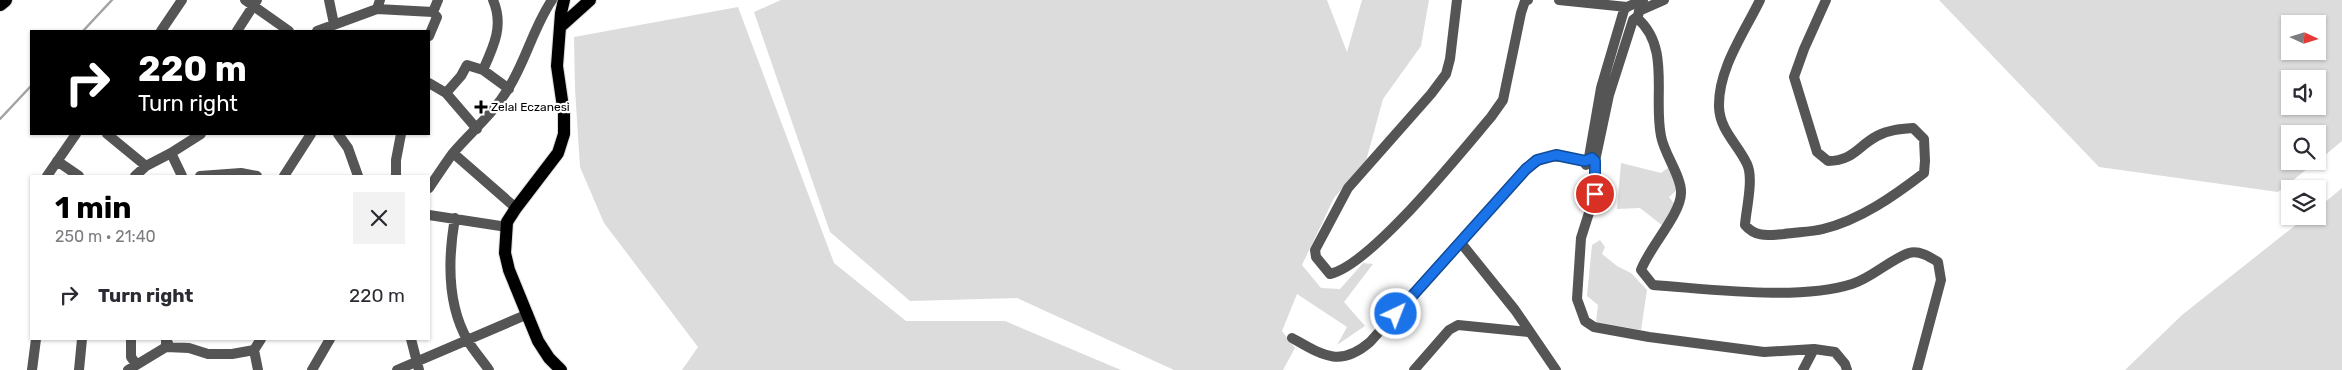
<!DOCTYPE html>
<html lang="en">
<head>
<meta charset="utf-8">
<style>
	:root { --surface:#fff; --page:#f2f2f3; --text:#2b2b33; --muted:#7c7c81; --accent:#000 }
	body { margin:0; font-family:Rubik,sans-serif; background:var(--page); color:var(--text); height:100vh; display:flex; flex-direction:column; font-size:19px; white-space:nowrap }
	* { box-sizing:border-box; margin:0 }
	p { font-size:16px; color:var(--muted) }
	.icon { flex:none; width:28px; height:28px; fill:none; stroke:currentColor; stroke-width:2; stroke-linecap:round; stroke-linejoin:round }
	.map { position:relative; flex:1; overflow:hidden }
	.sheet { position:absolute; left:30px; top:175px; width:400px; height:165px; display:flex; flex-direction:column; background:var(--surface); border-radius:0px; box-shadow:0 1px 4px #0004 }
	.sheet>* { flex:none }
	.banner { position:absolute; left:30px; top:30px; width:400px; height:105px; border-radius:0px; box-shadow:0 1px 4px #0004; background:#000; color:#fff; overflow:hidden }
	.needle { width:32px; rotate:94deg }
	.fabs { position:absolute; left:2281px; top:15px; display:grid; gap:10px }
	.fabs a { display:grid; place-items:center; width:45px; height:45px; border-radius:0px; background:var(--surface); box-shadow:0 1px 4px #0004; font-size:25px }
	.pin { position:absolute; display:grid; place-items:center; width:42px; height:42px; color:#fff; margin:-21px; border:2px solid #fff; border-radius:50%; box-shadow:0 1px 5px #0007 }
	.me { position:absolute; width:55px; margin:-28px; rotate:43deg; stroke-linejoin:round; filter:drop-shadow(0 0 4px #0008) }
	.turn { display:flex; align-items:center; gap:18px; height:105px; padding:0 25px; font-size:22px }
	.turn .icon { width:65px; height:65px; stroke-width:2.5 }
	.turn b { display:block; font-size:35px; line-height:42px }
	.round { display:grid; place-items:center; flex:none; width:52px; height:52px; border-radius:0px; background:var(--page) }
	.head { display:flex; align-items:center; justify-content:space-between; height:85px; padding:0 25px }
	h1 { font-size:30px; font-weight:700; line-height:38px; color:var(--accent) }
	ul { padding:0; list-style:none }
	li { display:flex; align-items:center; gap:15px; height:70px; padding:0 25px }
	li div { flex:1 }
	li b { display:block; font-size:19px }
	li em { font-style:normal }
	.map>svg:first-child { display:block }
	.green { fill:#dcdcdc; fill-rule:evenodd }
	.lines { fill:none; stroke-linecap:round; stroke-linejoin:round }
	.stream { stroke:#a3a3a3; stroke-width:2.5 }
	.major-casing { stroke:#dbdbdb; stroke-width:14 }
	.highway-casing { stroke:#dbdbdb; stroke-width:16 }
	.minor { stroke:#555; stroke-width:10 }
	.major { stroke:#000; stroke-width:12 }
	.highway { stroke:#000; stroke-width:14 }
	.route-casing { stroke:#114b97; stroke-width:12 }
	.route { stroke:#1a73e8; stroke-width:9 }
	.poi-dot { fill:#000; stroke:#fff; stroke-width:2 }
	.labels { text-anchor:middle; stroke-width:4.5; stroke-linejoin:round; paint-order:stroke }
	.poi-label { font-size:12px; fill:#000; stroke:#fff; text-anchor:start }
</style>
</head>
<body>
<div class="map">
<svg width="2342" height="370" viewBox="0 0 2342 370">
	<rect width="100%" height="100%" fill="#fff"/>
	<!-- green -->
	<path class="green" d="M781,0H1327L1347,52L1362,0H1429L1421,46L1383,99L1366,161L1334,198L1302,265L1321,288L1340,289L1363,263L1373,264L1344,302L1365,326L1337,345L1347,327L1297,294L1282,331L1295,348L1283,370H1174L1017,298L910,301L830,232L754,12Z
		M1939,0H2342V141L2318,161V134H2290V161H2317L2278,192L2099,167ZM2290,24H2318V51H2290ZM2290,79H2318V106H2290Z
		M738,7L834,263L906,321H1005L1121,370H682L698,347L604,223L580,167L575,89L574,37Z
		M1621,163L1661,173L1669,167L1678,189L1669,197L1676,206L1663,226L1640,208L1617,209Z
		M2342,188V370H2125L2182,315L2307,216H2318V208Z
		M1600,240L1605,247L1602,254L1617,266L1631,273L1647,290L1641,330L1596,322L1598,305L1587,296L1592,245Z"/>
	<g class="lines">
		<!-- stream -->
		<path class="stream" d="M83,31L112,0
			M0,119L31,86"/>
		<!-- major casing -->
		<g class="major-casing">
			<path id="major" d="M560,27L590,0
				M561,370L549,358L538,341L509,270L505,253L507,222L516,208L558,153L564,134V114L557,66L561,13L564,0"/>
		</g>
		<!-- highway casing -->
		<g class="highway-casing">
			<path id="highway" d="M0,4L5,0"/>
		</g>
		<!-- minor -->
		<path class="minor" d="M245,0L289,31
			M329,0L334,24
			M493,0C504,25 494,46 483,70L509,89
			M1457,0L1450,59L1446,74L1431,94L1348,188L1315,250L1316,257L1330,274C1371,265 1461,152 1491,117L1503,100L1521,13L1525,1L1528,0
			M1559,0L1627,7
			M1664,0L1639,11L1638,16L1633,20L1609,95L1595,161V194L1581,238L1577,299L1585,321L1594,327L1649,337L1764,352L1814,349L1835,352L1845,364L1847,370
			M1760,0C1744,33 1718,69 1719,107C1720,131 1738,144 1747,164C1754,178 1746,210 1745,225C1756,238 1769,235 1784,234C1797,232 1811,232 1823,229C1860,220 1894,196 1924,173L1925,161L1924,139L1913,128C1900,129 1888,130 1877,136C1858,146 1853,161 1828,161L1817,152L1794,77L1804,49L1826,0
			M377,9L433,12
			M1637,18C1671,47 1653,97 1661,136C1664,154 1682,177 1681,193C1681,214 1649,248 1641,270L1653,285C1711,289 1798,301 1852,284C1872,278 1889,260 1909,253C1919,250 1930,257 1938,262L1941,280L1917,370
			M161,31L182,0
			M237,31L257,0
			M317,31L377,9L380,0
			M429,36L437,17L433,12L438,0
			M429,83L446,93L477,129
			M446,93L461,76L467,65L483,70
			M107,134L146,166
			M338,134L348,148L358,176
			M171,153L182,176
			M453,153L516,208
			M57,161L79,176
			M1586,165L1585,161L1589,157L1601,88L1624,10L1627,7L1643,0
			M47,176L76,134
			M135,176L146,166L171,153L201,134
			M200,176L241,173L257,176
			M284,176L311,134
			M396,176V160L401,134
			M429,188C437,176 445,164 453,153C472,131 493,114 508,89C526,61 533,28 552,0
			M429,215L507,227
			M455,218C448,258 447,305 468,341C474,351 482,360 489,370
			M1461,243L1515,310L1556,370
			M1292,338C1322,355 1340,368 1370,342L1526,169C1548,151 1559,156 1585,161
			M131,339V357L136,364
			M166,339V347L189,348L208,354H232L254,350
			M411,339L419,370
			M32,370L36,339
			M79,370L82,339
			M128,370L166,347L168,343
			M258,370L254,350L261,339
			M312,370L330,339
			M397,370L528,314
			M1414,370L1449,330L1458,325L1528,332
			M1803,370L1814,349"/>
		<!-- major -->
		<use href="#major" class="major"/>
		<!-- highway -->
		<use href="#highway" class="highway"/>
	</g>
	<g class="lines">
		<!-- route casing -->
		<g class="route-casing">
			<path id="route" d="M1396,314L1526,169L1537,160L1556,155L1585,161L1592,158L1595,161V194"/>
		</g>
		<!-- route -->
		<use href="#route" class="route"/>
	</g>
	<!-- markers -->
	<path class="poi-dot" d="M478.5 99.5h5v5h5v5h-5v5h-5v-5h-5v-5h5z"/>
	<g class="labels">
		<!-- poi labels -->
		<g class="poi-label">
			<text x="491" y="111">Zelal Eczanesi</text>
		</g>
	</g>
</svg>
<div class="fabs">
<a><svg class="needle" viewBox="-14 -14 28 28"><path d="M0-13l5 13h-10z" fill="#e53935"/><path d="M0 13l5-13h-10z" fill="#7c7c81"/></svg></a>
<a><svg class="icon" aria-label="sound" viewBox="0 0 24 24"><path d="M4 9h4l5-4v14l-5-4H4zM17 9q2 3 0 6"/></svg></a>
<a><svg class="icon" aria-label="search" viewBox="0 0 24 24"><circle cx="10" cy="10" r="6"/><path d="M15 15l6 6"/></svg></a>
<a><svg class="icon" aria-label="layers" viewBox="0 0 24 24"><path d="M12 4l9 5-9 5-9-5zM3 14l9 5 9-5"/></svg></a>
</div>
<div class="pin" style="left:1595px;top:194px;background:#d93025"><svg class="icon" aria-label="arrive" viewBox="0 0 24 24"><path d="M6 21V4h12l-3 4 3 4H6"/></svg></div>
<svg class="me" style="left:1396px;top:314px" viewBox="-20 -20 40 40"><circle r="17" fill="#1a73e8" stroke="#fff" stroke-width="3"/><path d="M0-11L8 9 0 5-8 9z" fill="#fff"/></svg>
<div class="banner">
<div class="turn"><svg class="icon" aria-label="right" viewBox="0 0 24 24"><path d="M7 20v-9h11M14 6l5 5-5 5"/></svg><div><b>220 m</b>Turn right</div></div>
</div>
<section class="sheet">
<div class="head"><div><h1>1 min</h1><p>250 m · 21:40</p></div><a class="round"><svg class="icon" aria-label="close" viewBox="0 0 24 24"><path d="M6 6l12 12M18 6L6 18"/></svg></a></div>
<ul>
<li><svg class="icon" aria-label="right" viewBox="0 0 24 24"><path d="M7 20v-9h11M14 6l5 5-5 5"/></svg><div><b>Turn right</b></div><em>220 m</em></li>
</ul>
</section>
</div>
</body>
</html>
